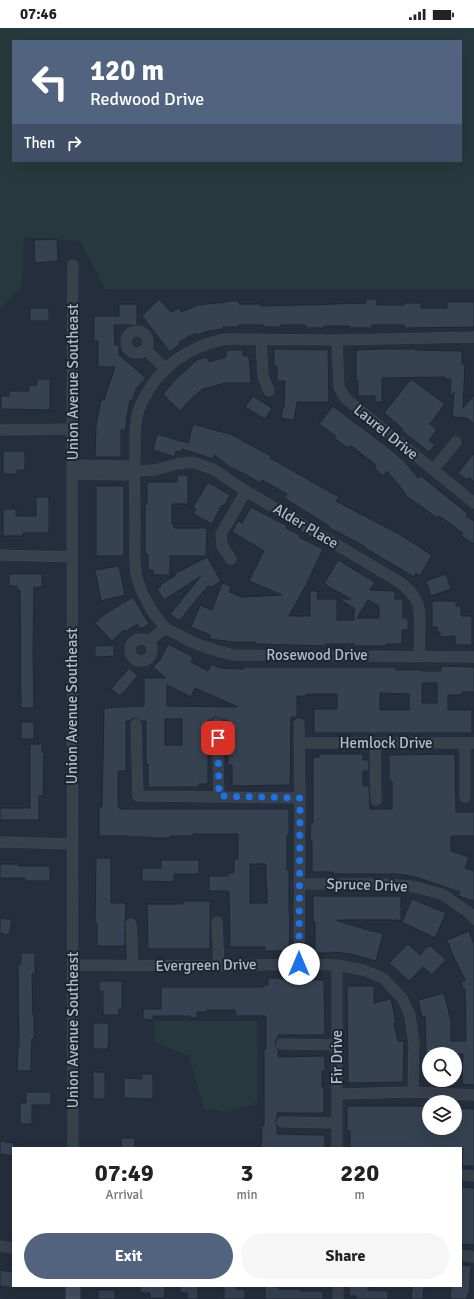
<!DOCTYPE html>
<html lang="en">
<head>
<meta charset="utf-8">
<style>
	:root { --surface:#fff; --page:#f6f6f6; --text:#222; --muted:#767676; --accent:#526380 }
	body { margin:0; font-family:Signika,sans-serif; background:var(--page); color:var(--text); height:100vh; display:flex; flex-direction:column; font-size:15px; white-space:nowrap }
	* { box-sizing:border-box; margin:0 }
	p { font-size:13px; color:var(--muted) }
	.icon { flex:none; width:22px; height:22px; fill:none; stroke:currentColor; stroke-width:2; stroke-linecap:round; stroke-linejoin:round }
	.map { position:relative; flex:1; overflow:hidden }
	.panel { position:absolute; left:12px; top:1119px; width:450px; height:140px; display:flex; flex-direction:column; background:var(--surface); border-radius:0px; box-shadow:0 4px 16px #0002 }
	.panel>* { flex:none }
	.top-card { position:absolute; left:12px; top:12px; width:450px; height:122px; border-radius:0px; box-shadow:0 4px 16px #0002; background:#526380; color:#fff; overflow:hidden }
	.fabs { position:absolute; left:422px; top:1019px; display:grid; gap:8px }
	.fabs a { display:grid; place-items:center; width:40px; height:40px; border-radius:50%; background:var(--surface); box-shadow:0 4px 16px #0002; font-size:20px }
	.pin { position:absolute; display:grid; place-items:center; width:34px; height:34px; color:#fff; margin:-17px; border-radius:8px; box-shadow:0 2px 6px #0006 }
	.me { position:absolute; width:44px; margin:-22px; rotate:0deg; stroke-linejoin:round; filter:drop-shadow(0 0 3px #0008) }
	.turn { display:flex; align-items:center; gap:14px; height:84px; padding:0 12px; font-size:18px }
	.turn .icon { width:52px; height:52px; stroke-width:2.5 }
	.turn b { display:block; font-size:28px; line-height:34px }
	.then { display:flex; align-items:center; height:38px; padding:0 12px; background:#0003; gap:8px; font-size:15px }
	.eta { display:flex; justify-content:space-evenly; align-items:center; height:68px; text-align:center }
	.eta b { font-size:24px; font-weight:800; line-height:28px }
	.cta { display:flex; gap:8px; margin-top:auto; padding:8px 12px }
	.cta a { flex:1; height:46px; border-radius:24px; background:var(--accent); color:#fff; font-size:16px; font-weight:800; line-height:46px; text-align:center }
	.cta a+a { background:var(--page); color:var(--text) }
	.status { display:flex; justify-content:space-between; align-items:center; height:28px; padding:0 20px; background:var(--surface); direction:ltr }
	.status svg { height:11px; fill:currentColor }
	.map>svg:first-child { display:block }
	.green { fill:#263a3d; fill-rule:evenodd }
	.building { fill:#364252; stroke:#1f2733; fill-rule:evenodd }
	.lines { fill:none; stroke-linecap:round; stroke-linejoin:round }
	.street-casing { stroke:#414955; stroke-width:11 }
	.secondary-casing { stroke:#414955; stroke-width:15 }
	.street { stroke:#38404c; stroke-width:10 }
	.secondary { stroke:#464f5f; stroke-width:14 }
	.route { stroke:#1a73e8; stroke-width:7; stroke-dasharray:0 12.6 }
	.labels { text-anchor:middle; stroke-width:4; stroke-linejoin:round; paint-order:stroke }
	.street-label { font-size:15px; fill:#b4bbc8; stroke:#1d2531 }
</style>
</head>
<body>
<div class="status"><b>07:46</b><svg viewBox="0 0 49 12"><path d="M0 12V9h3v3zM5 12V6h3v6zM10 12V3h3v9zM15 12V0h3v12zM26 1h20v11H26zM47 4h2v5h-2z"/></svg></div>
<div class="map">
<svg width="474" height="1271" viewBox="0 0 474 1271">
	<rect width="100%" height="100%" fill="#242e3c"/>
	<!-- green -->
	<path class="green" d="M0,0H474V261H105L80,213L24,209L22,258L0,281ZM13,13H461V133H13Z
		M154,993H257V1075L225,1084L204,1081L189,1028L154,1014Z"/>
	<!-- building -->
	<path class="building" d="M57,211L58,233L35,235L34,212Z
		M159,271L171,284L179,280L181,284L198,277L226,274V273H239V276H260V278L306,277L366,275V271H377V277H404V275H421V280H447V274H474V299L404,300V297H372V300H349V298H324V300H306V297H281V299H264V297H239V299H223V301L208,303L197,307L196,305L179,314L180,316L170,324L142,288Z
		M119,276H137V297H114L115,317H119V327L146,350L136,361L132,373L130,372L126,394V402H121V429H95L96,397L101,372H104L115,339H98V313H94V288H119Z
		M30,280H49V293H30Z
		M274,321L328,322L329,374H297L294,392L281,390L283,379H284L285,353H277V338H274Z
		M380,321H415V322L462,323V336H465L463,380L474,367V396L467,390L452,389L454,364L450,369L451,351H445V349L382,350V374H375V368H358V352H356V322Z
		M226,322H243V328H249L251,355H225L201,362L188,374L180,383L163,366L176,351L197,332L207,329L209,334L226,329Z
		M37,351H50V382L1,381V368H9V363H29V357H37Z
		M411,351L445,376L430,396L437,402L429,412L435,417L429,424L402,403L403,401L384,385Z
		M253,368L272,380L265,391L245,379Z
		M333,378L390,421L406,435L418,450L420,447L468,486L466,488L474,493V516L461,508L463,505L439,488L437,490L405,467L406,466L387,443L383,448L374,440L376,437L350,417L348,420L334,410L336,408L319,396Z
		M193,396L233,407L243,413L271,428L270,430L339,469L336,473L399,506L432,527L420,548L416,545L414,549L365,520L366,519L328,499L329,498L284,470L287,466L262,452L260,455L243,445H242L230,439L214,427L213,431L182,421L181,424L176,423L175,429L153,422L157,406L188,415Z
		M3,423H25V442H17V446H3Z
		M474,425V454L469,449L467,452L458,445Z
		M177,447H188V476H172V496H174V500H207L206,528H170V547H153V542H148V526H145V476H147V454H177Z
		M208,454L230,467L224,478L222,477L212,496L193,486L196,481L193,479Z
		M96,458H124V528H96Z
		M36,469H49V505H23V508H3V481H16V488H36Z
		M251,479L287,498L286,500L300,507L299,509L323,521L306,557L289,588H310V563H318L317,571H337V592H354V580L339,571H351L324,556L338,532L375,554L370,562L395,563V571H403V590H408V602H402V616H386V618H354V616H326V618L256,616V614H234L209,611L210,607L191,599L200,577L212,582L222,555L231,558L229,564L242,569L282,567L249,553L264,523L232,504L238,493L242,495ZM368,572L379,578V590H357Z
		M207,529L221,553L212,559L208,558L179,593L170,586L201,548L164,572L157,561L161,558L160,557L176,547H172Z
		M119,538L125,567L101,573L95,542Z
		M9,546H42V559H34L33,624L34,680H21L20,562H17V558H9Z
		M446,546L451,561L431,568L426,553Z
		M133,569L149,596L141,601L137,596L125,604L124,602L112,613L95,595L105,586Z
		M432,573H456V578H461V588H472V617H455V608L440,609V604H437V599H432Z
		M168,616L193,629L191,634L208,643L211,636L220,640L244,641V639H396V642H422V643H441V638L474,639V664H462V667H448V682H472V705H314V681H337V666H306V668H297V689H291L290,757L232,758V737H228V692H223L217,689H214L211,692H208V756H199V759H148V736H146V693H142L136,690H133L130,693H126V743H118V779H120V781H289V807H287V842H289V886H290L289,923H265V919H230L229,865L228,863H209V848H228V845H234V831H238V806H193V808H170V810H150V809H126V808H99V779H102L104,680L144,678V650H166L153,639L160,632ZM422,655H437V675H422ZM167,657L191,669L195,660L238,679L167,678ZM380,665L409,666V682H380ZM165,691H182V717H165ZM250,836H266V858H267V875H250Z
		M114,617V628L95,629V618Z
		M129,640L138,648L120,668L111,661Z
		M21,694H34V711H21Z
		M30,716H42V724H44L43,768H39V792H0V780H30Z
		M319,726H363V732H369V743H363V758H369L370,781H392V753H389V727L455,726L456,784H474V808H451V823L469,829L465,840L474,843V873L458,868L460,864L416,849L398,846H333V844H312V813H310L311,795H313V729H319Z
		M96,830H111V875H126L125,896V918H97V895H95Z
		M161,832H199V846H174V854L142,853V840H161Z
		M0,836H19V838H50V853H25V850H0Z
		M313,868H401V894L397,892H337V893L383,906L376,933L351,926L333,924V925H315V894H313Z
		M412,871L446,885L435,910L402,894Z
		M183,873H210V921H148L147,876H183Z
		M0,890L12,892L9,907L0,905Z
		M469,903L474,916V1057L462,1056L463,1026H426L425,988L422,989L418,972L444,965L451,993V1013H466L465,961H463L461,953H465V951L454,930L447,912Z
		M408,916L420,927L427,919L431,918L446,932L432,947L423,939L409,953L389,935Z
		M21,925H35V946H32L33,987H34V1011H32L31,1043H17L18,1018H19L18,936H21Z
		M268,950H279V951L324,952L325,1007H278V1010L275,1013V1016L278,1022V1029L325,1028V1043H322V1059H324V1085H277V1090L276,1094L277,1098V1106L325,1107V1120H261L262,1097H264V1021H266V988H235V982H207V984H197V990H190V988H153V992L143,991V981H161V959H263V957H268Z
		M99,953H122V981H119V987H103V963H99Z
		M347,958H374V975L391,971L396,995H394L398,1013H404L403,1054L348,1055Z
		M93,995H109L108,1021H93Z
		M93,1044H105V1071H93Z
		M142,1046H153V1071L124,1070V1050L142,1051Z
		M26,1064H51V1077H32V1096H20V1075H26Z
		M347,1078H429V1100H455V1080L474,1081V1138H462L463,1120H350V1103H347Z
		M121,1110H135V1120H121Z
		M0,1113L13,1115L14,1119L13,1128L0,1126Z
		M461,1159L474,1160V1217L461,1216Z
		M461,1237L471,1238L469,1267H467V1271H450L451,1258H461Z
		M0,1242L13,1244V1258L12,1260L0,1258Z
		M140,1258H165V1270H150V1265H140Z
		M180,1258H198V1271H187V1265H180Z
		M224,1258H236V1261H245V1271H224Z
		M265,1258H275V1259H279V1261H301V1263H323V1271H265Z
		M349,1258H368V1262L388,1263V1271H356V1268H349Z
		M412,1258H424L423,1271H411Z
		M98,1262H115V1271H98Z"/>
	<g class="lines">
		<!-- street casing -->
		<g class="street-casing">
			<path id="street" d="M126 314a11 11 0 1 1 22 0a11 11 0 1 1-22 0Z
				M474,309L337,312L225,311C187,319 159,339 142,374C134,390 135,407 135,424C134,450 135,475 135,500C135,514 134,532 136,545C139,563 152,585 164,598C167,602 173,604 177,606C195,617 213,622 233,627L474,629
				M261,311L263,349L269,363
				M337,312L339,359L345,370L474,475
				M146,322L165,340
				M0,402L72,401
				M72,437L126,438L134,443L127,447L72,446
				M433,442L456,414
				M134,443L155,442L177,436L192,434L213,441L246,463L401,555C408,561 414,566 417,574C422,585 419,615 419,628
				M0,527L72,529
				M231,531L222,518L221,506L246,463
				M130 622a11 11 0 1 1 22 0a11 11 0 1 1-22 0Z
				M148,614L165,600
				M217,695L219,768
				M136,696L138,768L300,770
				M299,696L300,770L299,936
				M299,715H474
				M375,715L376,772
				M465,715V769
				M0,814L72,816
				M299,856H386L411,858L442,866L471,886L474,891
				M217,894L219,938
				M131,896L133,938
				M73,937L219,938L299,936L337,937L363,942L383,950L402,970L410,987L414,1017L413,1064
				M337,937V1120
				M281,1016L337,1017
				M337,1066L413,1064L474,1067
				M282,1094L337,1095
				M73,1120L72,401L73,237
				M461,1147L474,1148
				M0,1218L13,1220
				M461,1227L474,1229
				M338,1258V1271"/>
		</g>
		<!-- secondary casing -->
		<g class="secondary-casing">
			<path id="secondary" d="M73,1271V1258"/>
		</g>
		<!-- street -->
		<use href="#street" class="street"/>
		<!-- secondary -->
		<use href="#secondary" class="secondary"/>
	</g>
	<g class="lines">
		<!-- route -->
		<path class="route" d="M218,710L219,768L300,770L299,936"/>
	</g>
	<g class="labels">
		<!-- street labels -->
		<g class="street-label">
			<text transform="translate(73 354) rotate(-90)" y="5">Union Avenue Southeast</text>
			<text transform="translate(386 404) rotate(39)" y="5">Laurel Drive</text>
			<text transform="translate(306 498) rotate(31)" y="5">Alder Place</text>
			<text x="317" y="632">Rosewood Drive</text>
			<text transform="translate(72 678) rotate(-90)" y="5">Union Avenue Southeast</text>
			<text x="386" y="720">Hemlock Drive</text>
			<text transform="translate(367 857) rotate(2)" y="5">Spruce Drive</text>
			<text transform="translate(206 937) rotate(-1)" y="5">Evergreen Drive</text>
			<text transform="translate(73 1002) rotate(-90)" y="5">Union Avenue Southeast</text>
			<text transform="translate(337 1029) rotate(-90)" y="5">Fir Drive</text>
		</g>
	</g>
</svg>
<div class="fabs">
<a><svg class="icon" aria-label="search" viewBox="0 0 24 24"><circle cx="10" cy="10" r="6"/><path d="M15 15l6 6"/></svg></a>
<a><svg class="icon" aria-label="layers" viewBox="0 0 24 24"><path d="M12 4l9 5-9 5-9-5zM3 14l9 5 9-5"/></svg></a>
</div>
<div class="pin" style="left:218px;top:710px;background:#d93025"><svg class="icon" aria-label="arrive" viewBox="0 0 24 24"><path d="M6 21V4h12l-3 4 3 4H6"/></svg></div>
<svg class="me" style="left:299px;top:936px" viewBox="-20 -20 40 40"><circle r="19" fill="#fff"/><path d="M0-13L10 11 0 6-10 11z" fill="#1a73e8"/></svg>
<div class="top-card">
<div class="turn"><svg class="icon" aria-label="left" viewBox="0 0 24 24"><path d="M17 20v-9H6M10 6l-5 5 5 5"/></svg><div><b>120 m</b>Redwood Drive</div></div>
<div class="then">Then<svg class="icon" aria-label="right" viewBox="0 0 24 24"><path d="M7 20v-9h11M14 6l5 5-5 5"/></svg></div>
</div>
<section class="panel">
<div class="eta">
<div><b>07:49</b><p>Arrival</p></div>
<div><b>3</b><p>min</p></div>
<div><b>220</b><p>m</p></div>
</div>
<div class="cta"><a>Exit</a><a>Share</a></div>
</section>
</div>
</body>
</html>
